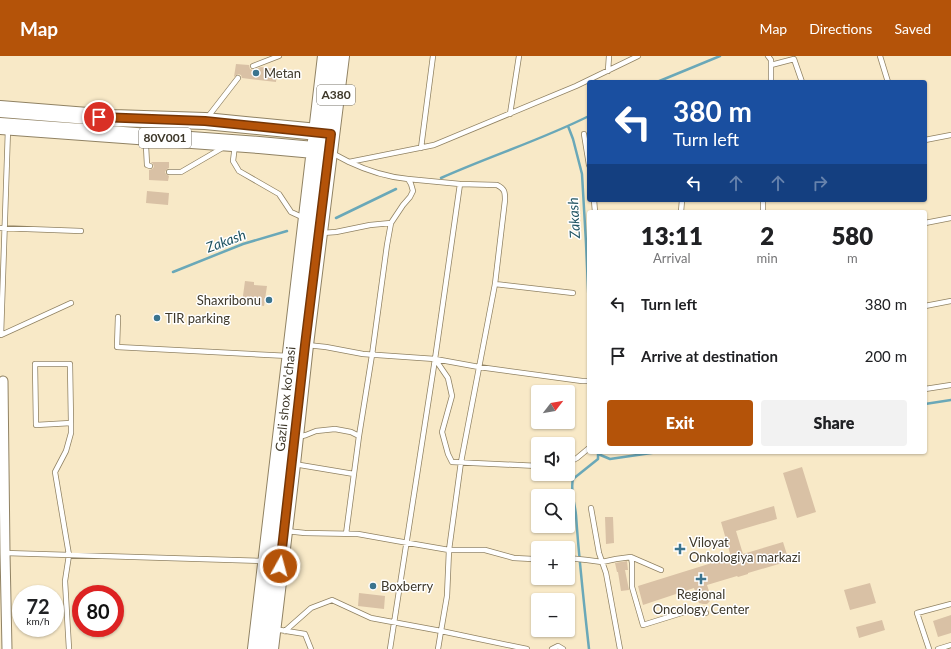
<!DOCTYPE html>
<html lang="en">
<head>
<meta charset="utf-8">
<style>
	:root { --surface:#fff; --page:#f2f2f2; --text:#202124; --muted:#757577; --accent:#b45309 }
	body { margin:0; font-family:Lato,sans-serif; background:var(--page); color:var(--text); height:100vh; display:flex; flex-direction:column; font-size:15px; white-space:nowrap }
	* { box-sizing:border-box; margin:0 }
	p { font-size:13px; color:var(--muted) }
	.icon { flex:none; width:22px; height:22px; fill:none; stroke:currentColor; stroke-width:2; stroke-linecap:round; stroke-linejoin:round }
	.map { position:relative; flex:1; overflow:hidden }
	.panel { position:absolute; left:587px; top:154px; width:340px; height:244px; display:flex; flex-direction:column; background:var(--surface); border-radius:4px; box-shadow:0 1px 3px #0004 }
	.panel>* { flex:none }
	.top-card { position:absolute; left:587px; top:24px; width:340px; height:122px; border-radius:4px; box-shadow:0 1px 3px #0004; background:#1a4fa0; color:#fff; overflow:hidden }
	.needle { width:26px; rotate:59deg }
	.tools { position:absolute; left:531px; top:329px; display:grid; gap:8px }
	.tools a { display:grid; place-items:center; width:44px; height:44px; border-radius:4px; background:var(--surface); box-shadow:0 1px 3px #0004; font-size:20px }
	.speed { position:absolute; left:12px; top:529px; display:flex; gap:8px; font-size:20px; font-weight:700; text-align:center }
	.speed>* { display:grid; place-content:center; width:52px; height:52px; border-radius:50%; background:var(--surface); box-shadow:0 1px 3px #0004; line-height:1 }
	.speed small { font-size:10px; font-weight:400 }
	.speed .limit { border:6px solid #d22; background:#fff; color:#111 }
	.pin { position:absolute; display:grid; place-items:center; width:34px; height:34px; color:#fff; margin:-17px; border:2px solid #fff; border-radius:50%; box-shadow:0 1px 4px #0007 }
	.me { position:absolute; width:44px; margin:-22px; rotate:7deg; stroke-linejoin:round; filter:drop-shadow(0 0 3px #0008) }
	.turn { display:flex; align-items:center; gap:14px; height:84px; padding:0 20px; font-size:18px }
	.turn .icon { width:52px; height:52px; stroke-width:2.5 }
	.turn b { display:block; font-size:28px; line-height:34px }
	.lanes { display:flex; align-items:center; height:38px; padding:0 20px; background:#0003; justify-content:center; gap:20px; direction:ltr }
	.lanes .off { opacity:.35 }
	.eta { display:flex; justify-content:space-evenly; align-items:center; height:68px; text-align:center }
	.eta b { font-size:24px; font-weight:800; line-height:28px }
	.button { display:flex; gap:8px; margin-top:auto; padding:8px 20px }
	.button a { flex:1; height:46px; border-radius:4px; background:var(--accent); color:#fff; font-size:16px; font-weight:800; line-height:46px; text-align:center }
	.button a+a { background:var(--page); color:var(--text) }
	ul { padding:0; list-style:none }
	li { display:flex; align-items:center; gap:12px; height:52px; padding:0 20px }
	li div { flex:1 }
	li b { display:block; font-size:15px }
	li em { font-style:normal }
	header { display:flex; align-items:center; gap:24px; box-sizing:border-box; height:56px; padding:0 20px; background:var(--accent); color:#fff }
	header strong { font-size:19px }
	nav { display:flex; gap:22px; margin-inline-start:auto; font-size:14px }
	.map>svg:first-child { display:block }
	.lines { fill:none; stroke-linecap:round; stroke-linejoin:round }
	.stream { stroke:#6aa8b8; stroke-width:2.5 }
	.building { fill:#d9c1a5 }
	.lane-casing { stroke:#908263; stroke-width:6 }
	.street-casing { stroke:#908263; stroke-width:11 }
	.highway-casing { stroke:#908263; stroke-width:18 }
	.lane { stroke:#fff; stroke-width:4.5 }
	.street { stroke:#fff; stroke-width:9 }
	.highway { stroke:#fff; stroke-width:16 }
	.route-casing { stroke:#753606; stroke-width:10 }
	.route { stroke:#b45309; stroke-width:7 }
	.poi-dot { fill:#3b748e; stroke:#fff; stroke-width:1.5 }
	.labels { text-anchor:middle; stroke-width:3; stroke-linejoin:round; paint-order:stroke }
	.shield { fill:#fff; stroke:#777369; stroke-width:1 }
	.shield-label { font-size:12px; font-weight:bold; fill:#3d3729 }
	.poi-label { font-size:13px; fill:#3d3729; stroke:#fff; text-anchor:start }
	.street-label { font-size:13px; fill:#3d3729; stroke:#fff }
	.water-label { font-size:14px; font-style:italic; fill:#205463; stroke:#fff }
</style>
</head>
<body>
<header>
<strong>Map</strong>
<nav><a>Map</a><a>Directions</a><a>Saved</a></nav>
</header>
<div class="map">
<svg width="951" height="593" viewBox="0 0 951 593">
	<rect width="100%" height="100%" fill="#f8e9c7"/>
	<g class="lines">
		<!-- stream -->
		<path class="stream" d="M657,26L720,0
			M568,70L573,83L582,118L586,187L589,254
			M441,122C490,100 541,84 589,60
			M336,162L396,133
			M173,216L243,188L287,175
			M925,348L951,344
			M598,398L610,403L658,396
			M589,593C584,548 579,504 576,459C575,448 570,434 573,423L598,403V396"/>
	</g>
	<!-- building -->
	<path class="building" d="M236,8L249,9L250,13L253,14L261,11L277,13L276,26L242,22L241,19L238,18L234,21Z
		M151,106H169V112L167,113L165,116L166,118L169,120L168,125L149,124V114L152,113L154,111L153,108Z
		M147,135L169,137L168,149L146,147Z
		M245,225L254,226V229L267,230L264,250L242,247Z
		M802,411L816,456L797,462L783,417Z
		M774,450L777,463L736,475L743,498L783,486L789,505L748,517V518L738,521L737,520L707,529L711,541L710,545L707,548H703L699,547L697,542L694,532L643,549L638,530L731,501L721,466Z
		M605,461H613L614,487L606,488Z
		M627,505L628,514H625L629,534L621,535L618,516H617L615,507Z
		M870,527L876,547L850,554L844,534Z
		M359,537L385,540L384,553L358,550Z
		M951,559V577L938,581L933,565Z
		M882,564L885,574L859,582L856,571Z"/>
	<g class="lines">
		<!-- lane casing -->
		<g class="lane-casing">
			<path id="lane" d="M768,0L771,4V26
				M880,0L888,26
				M771,9L794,3L802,26
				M253,10L279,0
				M608,15L609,0
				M510,58L519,0
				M207,62L238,22
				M8,73L1,279L71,247
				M584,78L589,109
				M147,83L146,90L147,109L150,110
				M925,84L951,79
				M235,89L233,105L239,115L279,138L291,156L304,162
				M421,92L433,0
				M332,97L349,106L434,89L576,30L638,0
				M169,116H181L224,91
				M408,123L460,128L497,129C505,133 505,136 505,144L495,228L573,237
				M594,144L595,156
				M681,156L682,144
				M763,156V144
				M925,167L951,162
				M0,172L81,175
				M322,177L336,176L370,169L391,167
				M925,250L951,245
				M118,261L117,291L289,300
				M307,289L326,291L363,298L435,303L448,322L452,340L442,376L448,398L452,406L538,410
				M435,303L479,311L582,325H589
				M925,333L951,329
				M298,381L306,379L316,375L335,373L351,376L359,380
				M568,407L577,402L589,392
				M294,408L354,418
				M591,452L599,497L606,517L620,593
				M286,475L305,477L358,478L397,485L449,494H485L514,502L533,503L538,501
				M346,478L359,380L372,299L387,189L391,167L403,149L410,141L413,135L411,128L408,123C387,121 368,115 349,106
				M5,497L263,505
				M631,501L632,507V531L643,569L688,555L706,557
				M568,502L587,504L602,506L616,503L631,501L661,514
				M274,573L305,578L311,593
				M285,575L311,552L332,544L371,562L441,575L527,593
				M69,593L65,525L69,499L55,416L66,395L71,377V367L70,308H35L36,369L71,367
				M390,593L435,303L460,128
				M438,593L441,575L447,540L449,494L461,406L495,228
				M552,593L558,590L563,593
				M929,593L917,557L951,548
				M938,593L951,589"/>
		</g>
		<!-- street casing -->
		<g class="street-casing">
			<path id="street" d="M3,325L5,497L7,593"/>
		</g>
		<!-- highway casing -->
		<g class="highway-casing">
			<path id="highway" d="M0,53L113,62L205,65L328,77
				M0,70L259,89L325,95
				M256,593L326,0
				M270,593L292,408L305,289L341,0"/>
		</g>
		<!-- lane -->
		<use href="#lane" class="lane"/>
		<!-- street -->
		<use href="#street" class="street"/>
		<!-- highway -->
		<use href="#highway" class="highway"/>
	</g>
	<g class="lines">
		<!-- route casing -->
		<g class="route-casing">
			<path id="route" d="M99,61L205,65L331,78L305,289L280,510"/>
		</g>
		<!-- route -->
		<use href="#route" class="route"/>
	</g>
	<!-- markers -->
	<g class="poi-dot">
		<circle cx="256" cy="17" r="4"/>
		<circle cx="269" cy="244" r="4"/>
		<circle cx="157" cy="262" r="4"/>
		<path d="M678 487h4v4h4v4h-4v4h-4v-4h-4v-4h4z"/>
		<path d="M699 517h4v4h4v4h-4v4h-4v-4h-4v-4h4z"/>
		<circle cx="373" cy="530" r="4"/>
	</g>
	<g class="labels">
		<!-- shield labels -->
		<g class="shield">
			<rect x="317" y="29" width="38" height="20" rx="3"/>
			<rect x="139" y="72" width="52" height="20" rx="3"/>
		</g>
		<g class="shield-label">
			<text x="336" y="43">A380</text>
			<text x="165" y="86">80V001</text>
		</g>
		<!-- poi labels -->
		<g class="poi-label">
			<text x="264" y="22">Metan</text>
			<text x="261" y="249" text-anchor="end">Shaxribonu</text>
			<text x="165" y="267">TIR parking</text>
			<text x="689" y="491">Viloyat<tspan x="689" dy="15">Onkologiya markazi</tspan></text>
			<text x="381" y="535">Boxberry</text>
			<text x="701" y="543" text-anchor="middle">Regional<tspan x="701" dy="15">Oncology Center</tspan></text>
		</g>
		<!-- street labels -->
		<g class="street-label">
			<text transform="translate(285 343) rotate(-84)" y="5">Gazli shox ko'chasi</text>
		</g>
		<!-- water labels -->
		<g class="water-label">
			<text transform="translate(574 162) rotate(-93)" y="5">Zakash</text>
			<text transform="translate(226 185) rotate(-20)" y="5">Zakash</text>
		</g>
	</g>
</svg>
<div class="tools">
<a><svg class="needle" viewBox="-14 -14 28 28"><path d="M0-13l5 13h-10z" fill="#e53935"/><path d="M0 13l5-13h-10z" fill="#757577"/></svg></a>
<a><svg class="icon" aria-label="sound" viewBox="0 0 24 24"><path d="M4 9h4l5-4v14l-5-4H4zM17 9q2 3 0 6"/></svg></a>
<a><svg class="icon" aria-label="search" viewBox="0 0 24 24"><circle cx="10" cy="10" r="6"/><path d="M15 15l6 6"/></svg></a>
<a>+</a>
<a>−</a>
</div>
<div class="speed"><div>72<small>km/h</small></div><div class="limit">80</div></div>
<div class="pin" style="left:99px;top:61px;background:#d93025"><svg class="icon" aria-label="arrive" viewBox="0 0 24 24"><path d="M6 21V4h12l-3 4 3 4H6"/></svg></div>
<svg class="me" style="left:280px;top:510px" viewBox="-20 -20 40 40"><circle r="17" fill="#b45309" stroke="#fff" stroke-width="3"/><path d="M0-11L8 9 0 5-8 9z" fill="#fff"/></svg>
<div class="top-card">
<div class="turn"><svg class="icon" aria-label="left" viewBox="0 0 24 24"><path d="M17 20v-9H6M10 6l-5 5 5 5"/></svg><div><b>380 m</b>Turn left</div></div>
<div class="lanes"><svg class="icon" aria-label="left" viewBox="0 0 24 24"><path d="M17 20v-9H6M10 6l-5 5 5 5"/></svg><svg class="icon off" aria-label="ahead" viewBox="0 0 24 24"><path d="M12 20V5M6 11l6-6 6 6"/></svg><svg class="icon off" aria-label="ahead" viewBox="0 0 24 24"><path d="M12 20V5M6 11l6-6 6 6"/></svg><svg class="icon off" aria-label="right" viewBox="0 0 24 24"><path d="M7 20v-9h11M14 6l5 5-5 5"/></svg></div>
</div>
<section class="panel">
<div class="eta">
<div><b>13:11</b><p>Arrival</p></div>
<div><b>2</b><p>min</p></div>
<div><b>580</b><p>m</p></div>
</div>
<ul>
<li><svg class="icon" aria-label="left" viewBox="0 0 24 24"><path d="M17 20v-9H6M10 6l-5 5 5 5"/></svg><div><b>Turn left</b></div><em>380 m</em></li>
<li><svg class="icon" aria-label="arrive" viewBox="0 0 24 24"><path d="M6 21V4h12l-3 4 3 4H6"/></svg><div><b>Arrive at destination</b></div><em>200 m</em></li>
</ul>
<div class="button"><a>Exit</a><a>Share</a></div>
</section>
</div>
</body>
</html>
